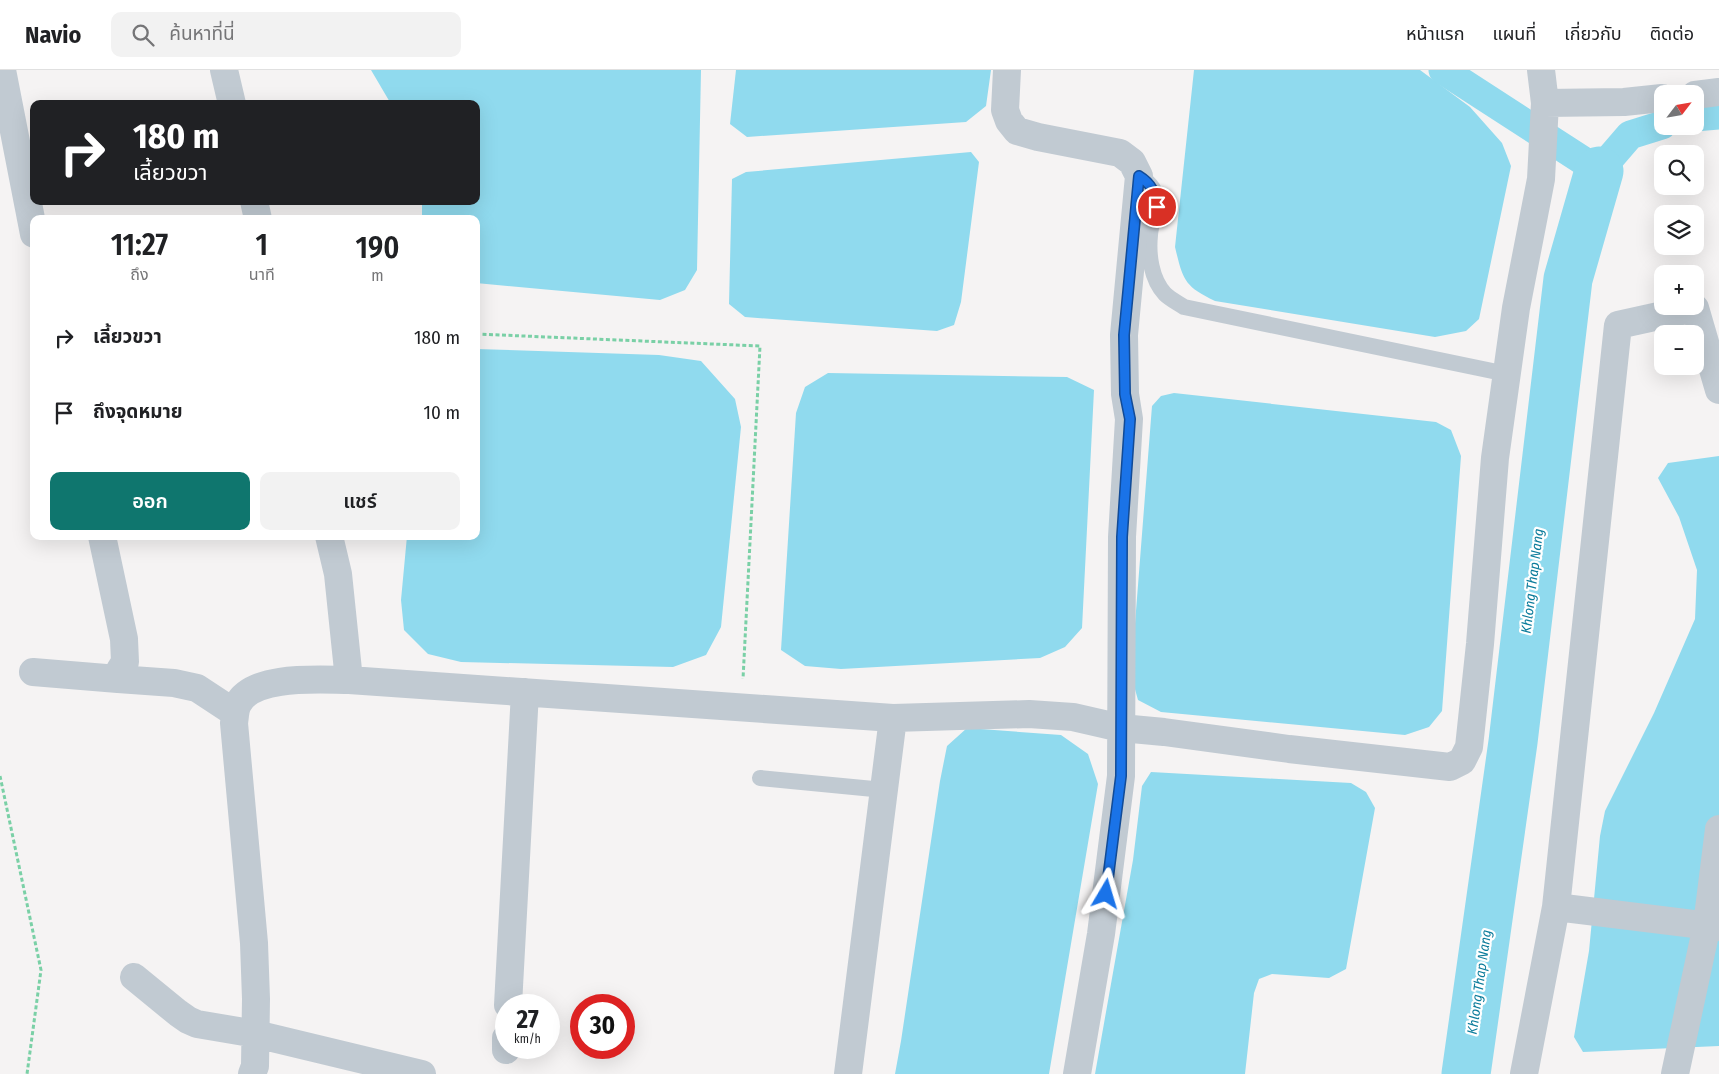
<!DOCTYPE html>
<html lang="th">
<head>
<meta charset="utf-8">
<style>
	:root { --surface:#fff; --page:#f2f2f2; --text:#202124; --muted:#757577; --line:#e0e0e0; --accent:#0f766e }
	body { margin:0; font-family:"Fira Sans Condensed","Noto Sans Thai",sans-serif; background:var(--page); color:var(--text); height:100vh; display:flex; flex-direction:column; font-size:19px; white-space:nowrap }
	* { box-sizing:border-box; margin:0 }
	p { font-size:16px; color:var(--muted) }
	.icon { flex:none; width:28px; height:28px; fill:none; stroke:currentColor; stroke-width:2; stroke-linecap:round; stroke-linejoin:round }
	.map { position:relative; flex:1; overflow:hidden }
	.panel { position:absolute; left:30px; top:145px; width:450px; height:325px; display:flex; flex-direction:column; background:var(--surface); border-radius:10px; box-shadow:0 5px 20px #0002 }
	.panel>* { flex:none }
	.hud { position:absolute; left:30px; top:30px; width:450px; height:105px; border-radius:10px; box-shadow:0 5px 20px #0002; background:#202124; color:#fff; overflow:hidden }
	.needle { width:32px; rotate:59deg }
	.fabs { position:absolute; left:1654px; top:15px; display:grid; gap:10px }
	.fabs a { display:grid; place-items:center; width:50px; height:50px; border-radius:10px; background:var(--surface); box-shadow:0 5px 20px #0002; font-size:25px }
	.speed { position:absolute; left:495px; top:924px; display:flex; gap:10px; font-size:25px; font-weight:700; text-align:center }
	.speed>* { display:grid; place-content:center; width:65px; height:65px; border-radius:50%; background:var(--surface); box-shadow:0 5px 20px #0002; line-height:1 }
	.speed small { font-size:12px; font-weight:400 }
	.speed .limit { border:8px solid #d22; background:#fff; color:#111 }
	.pin { position:absolute; display:grid; place-items:center; width:42px; height:42px; color:#fff; margin:-21px; border:2px solid #fff; border-radius:50%; box-shadow:0 1px 5px #0007 }
	.me { position:absolute; width:55px; margin:-28px; rotate:7deg; stroke-linejoin:round; filter:drop-shadow(0 0 4px #0008) }
	.turn { display:flex; align-items:center; gap:18px; height:105px; padding:0 20px; font-size:22px }
	.turn .icon { width:65px; height:65px; stroke-width:2.5 }
	.turn b { display:block; font-size:35px; line-height:42px }
	.eta { display:flex; justify-content:space-evenly; align-items:center; height:85px; text-align:center }
	.eta b { font-size:30px; font-weight:600; line-height:35px }
	.primary-button { display:flex; gap:10px; margin-top:auto; padding:10px 20px }
	.primary-button a { flex:1; height:58px; border-radius:10px; background:var(--accent); color:#fff; font-size:20px; font-weight:600; line-height:58px; text-align:center }
	.primary-button a+a { background:var(--page); color:var(--text) }
	ul { padding:0; list-style:none }
	li { display:flex; align-items:center; gap:15px; height:75px; padding:0 20px }
	li div { flex:1 }
	li b { display:block; font-size:19px }
	li em { font-style:normal }
	header { display:flex; align-items:center; gap:30px; box-sizing:border-box; height:70px; padding:0 25px; background:var(--surface); border-bottom:1px solid var(--line) }
	header strong { font-size:24px }
	nav { display:flex; gap:28px; margin-inline-start:auto; font-size:18px }
	.search { width:350px; height:45px; background:var(--page); display:flex; align-items:center; gap:12px; box-sizing:border-box; padding:0 18px; border-radius:10px; color:var(--muted); font-size:19px }
	.map>svg:first-child { display:block }
	.water { fill:#90daee }
	.lines { fill:none; stroke-linecap:round; stroke-linejoin:round }
	.canal { stroke:#90daee; stroke-width:29 }
	.river { stroke:#90daee; stroke-width:49 }
	.path { stroke:#7ad0a6; stroke-width:3; stroke-dasharray:4 2.5; stroke-linecap:butt }
	.lane { stroke:#c1cad2; stroke-width:16 }
	.street { stroke:#c1cad2; stroke-width:28 }
	.route-casing { stroke:#114b97; stroke-width:12 }
	.route { stroke:#1a73e8; stroke-width:9 }
	.labels { text-anchor:middle; stroke-width:4.5; stroke-linejoin:round; paint-order:stroke }
	.water-label { font-size:14px; font-style:italic; fill:#0c7c9b; stroke:#fff }
</style>
</head>
<body>
<header>
<strong>Navio</strong>
<div class="search"><svg class="icon" aria-label="search" viewBox="0 0 24 24"><circle cx="10" cy="10" r="6"/><path d="M15 15l6 6"/></svg>ค้นหาที่นี่</div>
<nav><a>หน้าแรก</a><a>แผนที่</a><a>เกี่ยวกับ</a><a>ติดต่อ</a></nav>
</header>
<div class="map">
<svg width="1719" height="1004" viewBox="0 0 1719 1004">
	<rect width="100%" height="100%" fill="#f5f3f3"/>
	<!-- water -->
	<path class="water" d="M371,0H701L697,200L685,220L660,230L476,213V149H422V131H476V34H391Z
		M736,0H991L986,36L966,52L747,67L730,54Z
		M1194,0H1420L1470,37L1502,73L1511,96L1479,249L1466,261L1435,267L1215,231C1184,216 1183,210 1175,177Z
		M971,82L979,92L961,232L954,255L937,261L745,247L729,234L732,109L746,102Z
		M476,279L659,285L701,291L735,329L741,357L721,557L706,585L673,597L461,592L428,584L404,560L401,530L407,466H476Z
		M828,303L1067,307L1094,320L1082,558L1065,577L1040,588L841,599L805,596L781,580L796,343L805,317Z
		M1174,323L1436,352L1451,360L1461,386L1442,641L1429,657L1405,665L1161,642L1138,630L1131,605L1152,336L1161,326Z
		M1719,386V976L1583,982L1574,967L1589,881L1600,766L1605,741L1654,643L1695,549L1697,500L1679,447L1658,408L1668,393Z
		M967,658L1061,665L1088,684L1098,714L1049,1004H895L901,971L940,711L947,676Z
		M1151,702L1351,713L1366,722L1375,738L1346,899L1329,908L1272,904L1259,909L1254,923L1245,1004H1095L1133,790L1142,716Z"/>
	<g class="lines">
		<!-- canal -->
		<path class="canal" d="M1443,0L1599,101L1630,65L1662,55
			M1695,47L1719,45"/>
		<!-- river -->
		<path class="river" d="M1466,1004L1513,672L1568,209L1599,101"/>
		<!-- path -->
		<path class="path" d="M476,264L760,276L743,609
			M0,706L41,900L27,1004"/>
		<!-- lane -->
		<path class="lane" d="M1139,106C1168,123 1152,141 1150,165C1148,184 1151,209 1165,224C1170,229 1178,233 1184,237L1507,304
			M760,708L884,720"/>
		<!-- street -->
		<path class="street" d="M2,0L34,164
			M224,0L232,34
			M1007,0L1005,40L1009,51L1017,61L1038,67L1120,83L1132,92L1139,106L1124,265L1125,324L1129,349L1122,467L1121,706L1101,864L1077,1004
			M1695,25L1719,22
			M1545,33L1624,32L1662,28
			M254,131L258,149
			M329,466L338,504L349,610
			M33,602L118,609L120,600L125,592L124,569L102,466
			M118,609L174,613L197,618L235,643
			M1556,837L1719,857
			M134,907L178,943L188,950L197,954L256,964L422,1004
			M508,935L525,622
			M506,980V968
			M252,1004L255,996L256,929L254,873L234,653C235,647 235,639 238,634C253,604 321,610 349,610L893,648L1029,644L1073,647L1121,658L1164,662L1289,679L1450,697L1462,691L1469,677L1480,574L1495,388L1516,238L1541,109L1545,33L1541,0
			M848,1004L893,648
			M1524,1004L1556,837L1618,255L1695,238L1719,320
			M1675,1004L1707,855L1719,759"/>
	</g>
	<g class="lines">
		<!-- route casing -->
		<g class="route-casing">
			<path id="route" d="M1106,824L1121,706L1122,467L1130,349L1125,324L1124,265L1139,106C1152,114 1155,123 1157,137"/>
		</g>
		<!-- route -->
		<use href="#route" class="route"/>
	</g>
	<g class="labels">
		<!-- water labels -->
		<g class="water-label">
			<text transform="translate(1532 511) rotate(-83)" y="5">Khlong Thap Nang</text>
			<text transform="translate(1479 912) rotate(-82)" y="5">Khlong Thap Nang</text>
		</g>
	</g>
</svg>
<div class="fabs">
<a><svg class="needle" viewBox="-14 -14 28 28"><path d="M0-13l5 13h-10z" fill="#e53935"/><path d="M0 13l5-13h-10z" fill="#757577"/></svg></a>
<a><svg class="icon" aria-label="search" viewBox="0 0 24 24"><circle cx="10" cy="10" r="6"/><path d="M15 15l6 6"/></svg></a>
<a><svg class="icon" aria-label="layers" viewBox="0 0 24 24"><path d="M12 4l9 5-9 5-9-5zM3 14l9 5 9-5"/></svg></a>
<a>+</a>
<a>−</a>
</div>
<div class="speed"><div>27<small>km/h</small></div><div class="limit">30</div></div>
<div class="pin" style="left:1157px;top:137px;background:#d93025"><svg class="icon" aria-label="arrive" viewBox="0 0 24 24"><path d="M6 21V4h12l-3 4 3 4H6"/></svg></div>
<svg class="me" style="left:1106px;top:824px" viewBox="-20 -20 40 40"><path d="M0-17L14 15 0 8-14 15z" fill="#1a73e8" stroke="#fff" stroke-width="4"/></svg>
<div class="hud">
<div class="turn"><svg class="icon" aria-label="right" viewBox="0 0 24 24"><path d="M7 20v-9h11M14 6l5 5-5 5"/></svg><div><b>180 m</b>เลี้ยวขวา</div></div>
</div>
<section class="panel">
<div class="eta">
<div><b>11:27</b><p>ถึง</p></div>
<div><b>1</b><p>นาที</p></div>
<div><b>190</b><p>m</p></div>
</div>
<ul>
<li><svg class="icon" aria-label="right" viewBox="0 0 24 24"><path d="M7 20v-9h11M14 6l5 5-5 5"/></svg><div><b>เลี้ยวขวา</b></div><em>180 m</em></li>
<li><svg class="icon" aria-label="arrive" viewBox="0 0 24 24"><path d="M6 21V4h12l-3 4 3 4H6"/></svg><div><b>ถึงจุดหมาย</b></div><em>10 m</em></li>
</ul>
<div class="primary-button"><a>ออก</a><a>แชร์</a></div>
</section>
</div>
</body>
</html>
